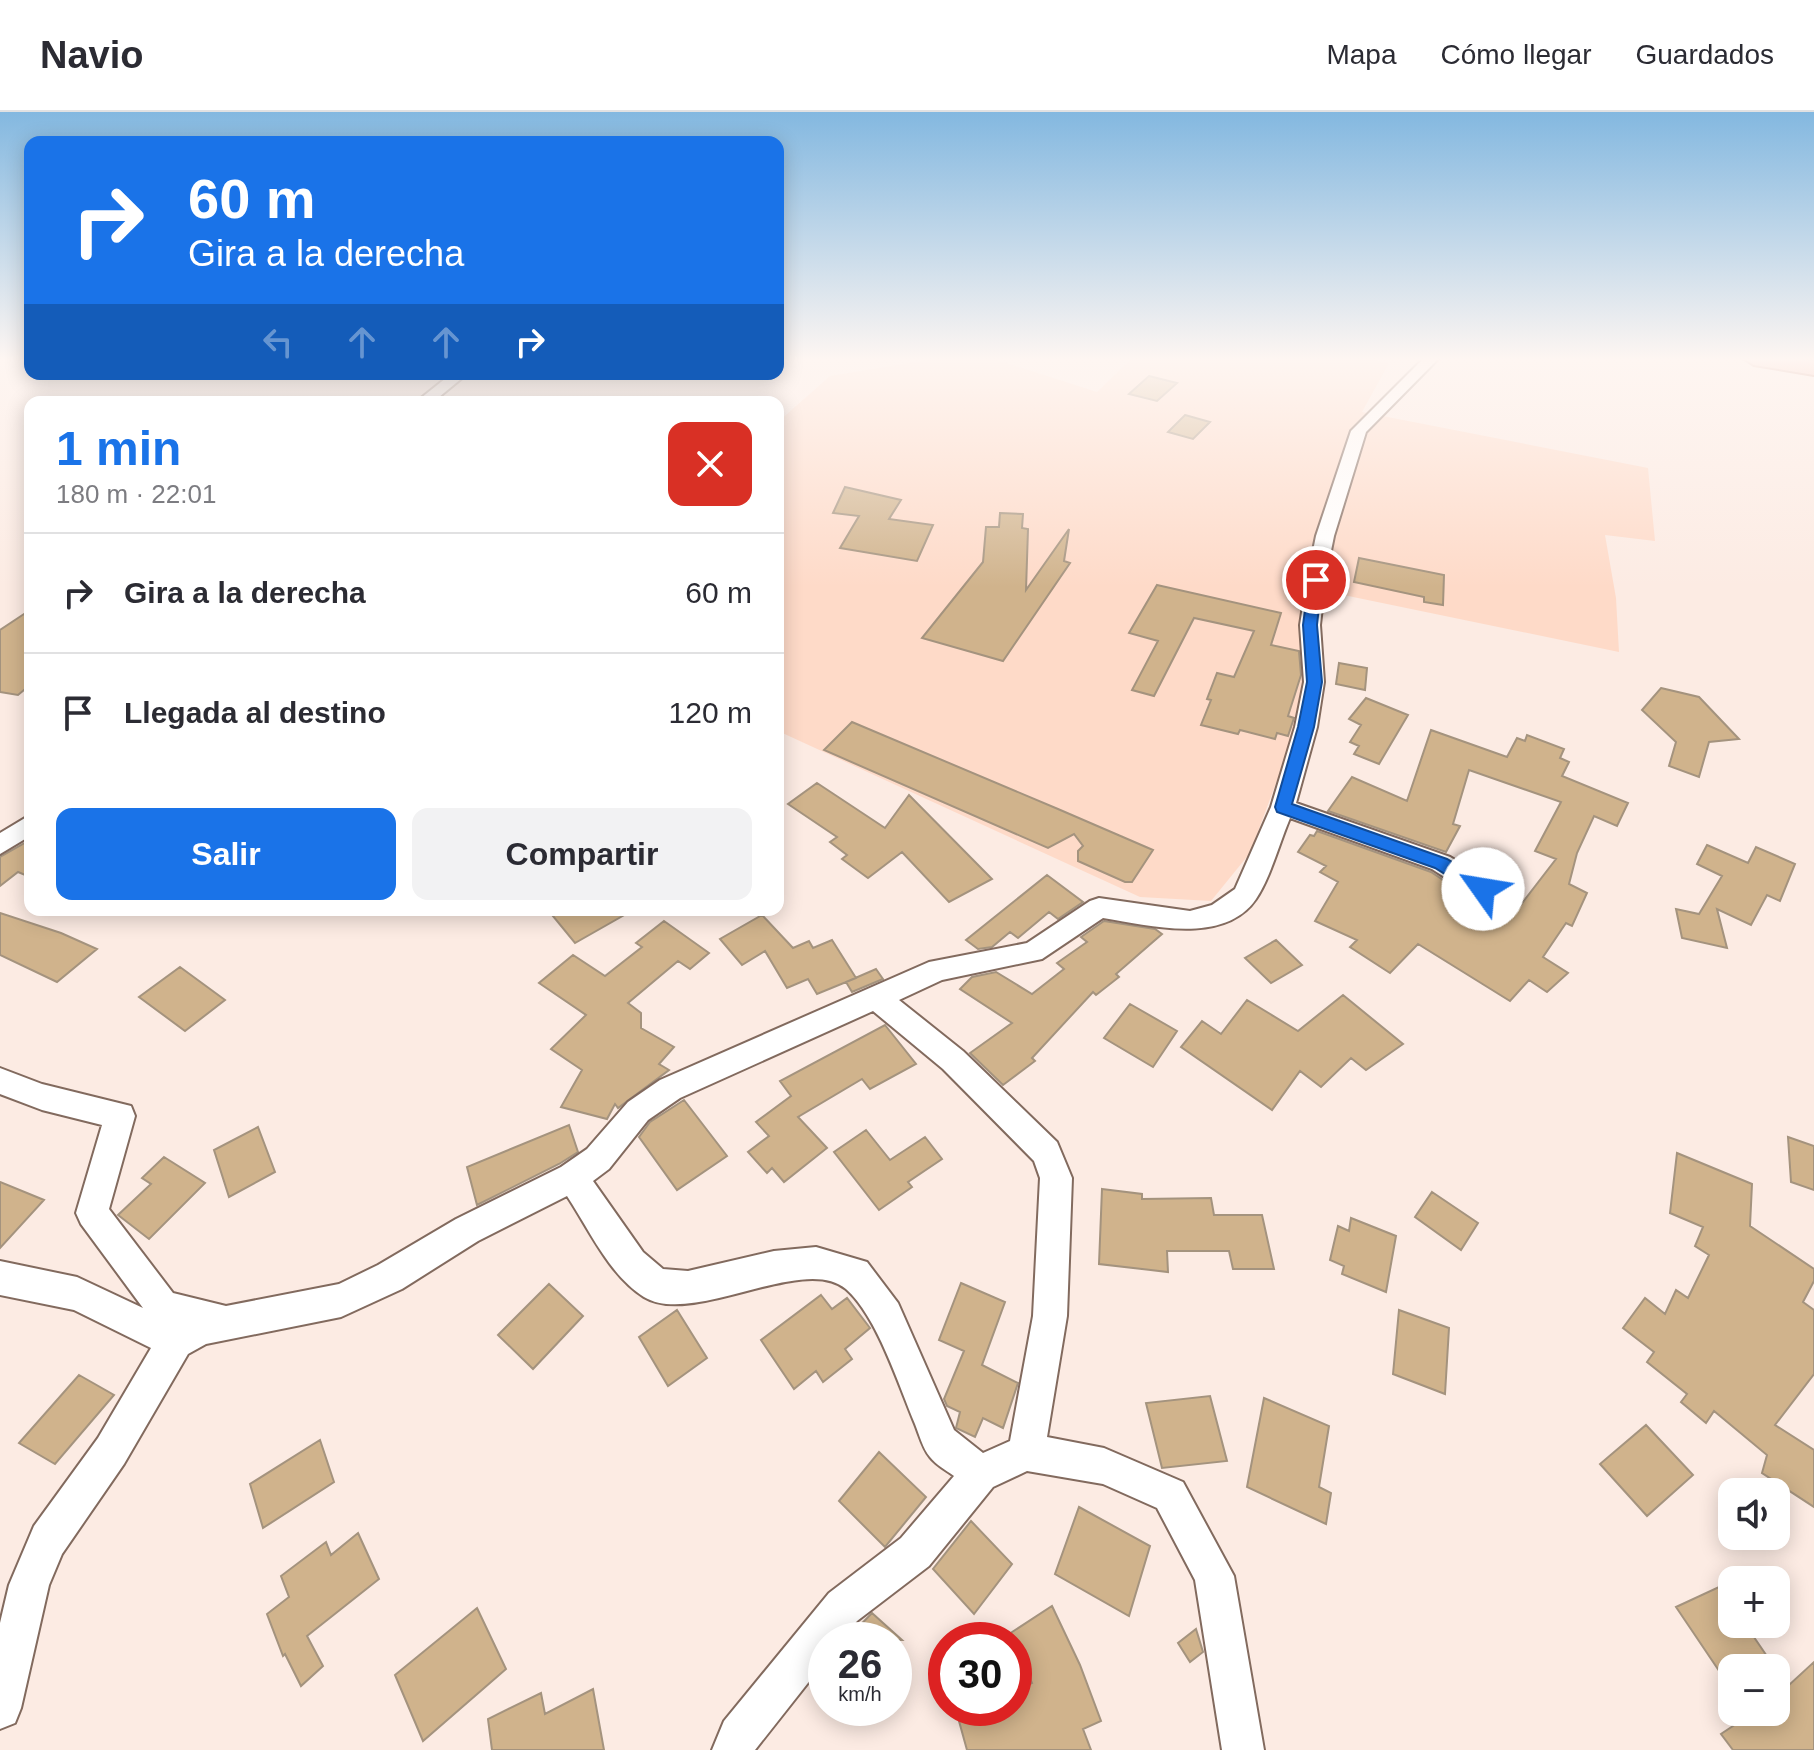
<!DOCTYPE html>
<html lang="es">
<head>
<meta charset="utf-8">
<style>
	:root { --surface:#fff; --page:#f2f2f3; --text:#2b2b33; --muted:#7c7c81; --line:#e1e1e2; --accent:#1a73e8 }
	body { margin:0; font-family:Helvetica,sans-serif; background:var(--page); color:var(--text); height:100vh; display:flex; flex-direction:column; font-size:30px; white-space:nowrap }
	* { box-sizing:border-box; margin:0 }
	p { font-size:26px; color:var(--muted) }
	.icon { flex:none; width:44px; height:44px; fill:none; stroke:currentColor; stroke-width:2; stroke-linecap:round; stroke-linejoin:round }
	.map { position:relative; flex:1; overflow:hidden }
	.side { position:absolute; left:24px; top:284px; width:760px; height:520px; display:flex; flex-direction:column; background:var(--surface); border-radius:16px; box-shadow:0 4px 20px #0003 }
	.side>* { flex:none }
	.hud { position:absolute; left:24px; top:24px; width:760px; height:244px; border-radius:16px; box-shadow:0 4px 20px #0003; background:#1a73e8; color:#fff; overflow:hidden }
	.controls { position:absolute; left:1718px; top:1366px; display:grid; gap:16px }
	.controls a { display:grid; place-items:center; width:72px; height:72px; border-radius:16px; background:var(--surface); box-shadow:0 4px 20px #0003; font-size:40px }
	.speed { position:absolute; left:808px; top:1510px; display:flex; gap:16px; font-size:40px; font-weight:700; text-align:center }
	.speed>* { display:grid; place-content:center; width:104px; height:104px; border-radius:50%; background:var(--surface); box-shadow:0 4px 20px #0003; line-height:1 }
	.speed small { font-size:20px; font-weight:400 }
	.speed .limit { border:12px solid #d22; background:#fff; color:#111 }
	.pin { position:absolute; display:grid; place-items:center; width:68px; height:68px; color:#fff; margin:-34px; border:4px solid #fff; border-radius:50%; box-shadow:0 2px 8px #0007 }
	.me { position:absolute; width:88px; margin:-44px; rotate:302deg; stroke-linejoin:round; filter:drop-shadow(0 0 6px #0008) }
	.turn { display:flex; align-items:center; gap:28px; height:168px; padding:0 32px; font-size:36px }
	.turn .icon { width:104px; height:104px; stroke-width:2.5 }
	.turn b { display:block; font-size:56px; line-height:68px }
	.lanes { display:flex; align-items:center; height:76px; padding:0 32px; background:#0003; justify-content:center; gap:40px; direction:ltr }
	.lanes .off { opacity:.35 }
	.round { display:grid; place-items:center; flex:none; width:84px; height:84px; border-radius:16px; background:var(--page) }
	.overview { display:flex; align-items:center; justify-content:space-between; height:136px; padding:0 32px }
	h1 { font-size:48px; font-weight:700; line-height:60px; color:var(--accent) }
	.button { display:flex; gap:16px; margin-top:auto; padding:16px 32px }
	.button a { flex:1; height:92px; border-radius:16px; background:var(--accent); color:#fff; font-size:32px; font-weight:700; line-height:92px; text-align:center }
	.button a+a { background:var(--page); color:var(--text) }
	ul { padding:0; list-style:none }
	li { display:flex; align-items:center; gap:24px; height:120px; padding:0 32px; border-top:2px solid var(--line) }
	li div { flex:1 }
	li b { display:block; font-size:30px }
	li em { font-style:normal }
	header { display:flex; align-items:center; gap:48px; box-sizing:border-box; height:112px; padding:0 40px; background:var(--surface); border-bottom:2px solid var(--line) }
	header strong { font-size:38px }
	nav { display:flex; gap:44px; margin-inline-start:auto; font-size:28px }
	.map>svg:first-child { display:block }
	.built { fill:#fedac8 }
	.building { fill:#d0b38c; stroke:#a4937e; stroke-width:2 }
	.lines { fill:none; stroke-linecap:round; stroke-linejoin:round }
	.minor-casing { stroke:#826a5e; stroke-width:4 }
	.primary-casing { stroke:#a74a32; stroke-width:4 }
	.minor { fill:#fff; fill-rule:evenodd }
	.primary { fill:#f19e8b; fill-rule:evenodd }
	.route { fill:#1a73e8; stroke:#114b97; stroke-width:2 }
</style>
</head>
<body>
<header>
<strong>Navio</strong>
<nav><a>Mapa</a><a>Cómo llegar</a><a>Guardados</a></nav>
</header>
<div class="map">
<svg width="1814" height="1638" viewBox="0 0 1814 1638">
	<rect width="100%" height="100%" fill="#fcebe3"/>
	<!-- built -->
	<path class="built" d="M1132,246H1366L1389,251L1362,300L1648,356L1655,429L1605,423L1616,486L1619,540L1329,480L1289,636L1250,741L1211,789L1140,785L778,619V310L830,264L933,247H994L1097,280Z"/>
	<!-- building -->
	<path class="building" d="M1149,264L1177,271L1157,289L1129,282Z
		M1185,303L1210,310L1193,327L1168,320Z
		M845,375L901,388L889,407L933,413L917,449L840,436L859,404L833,401Z
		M1000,401L1023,402L1022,416L1028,417L1026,478L1069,417L1064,449L1070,451L1003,549L922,526L983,450L986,415H999Z
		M1359,446L1444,463L1443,493L1424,490V485L1354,470Z
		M1157,473L1281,501L1271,533L1299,539L1301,563L1288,604L1294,606L1288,624L1277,621L1275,627L1240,618L1238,622L1201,613L1211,588L1207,587L1217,561L1234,565L1254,519L1194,506L1154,584L1132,578L1158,529L1129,521Z
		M30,498V573L18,583L0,580V518Z
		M1339,551L1367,556L1365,578L1336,572Z
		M1661,576L1699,585L1739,627L1709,630L1699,665L1669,654L1676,630L1642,598Z
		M1366,586L1408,603L1379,652L1354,642L1359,634L1350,630L1361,613L1349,607Z
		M852,610L1058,697L1153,738L1132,770H1125L1078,749V739L1083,734L1074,722L1048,736L824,638Z
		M1431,618L1507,645L1517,626L1525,629L1527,623L1564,637L1560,646L1569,650L1562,664L1628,691L1617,714L1594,704L1577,741L1569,772L1587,781L1572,814L1566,811L1543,845L1568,861L1547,880L1529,868L1510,889L1418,832L1390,861L1350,835L1357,828L1315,809L1338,770L1320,760L1326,754L1298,740L1310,723L1314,724L1317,719L1431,760L1472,787L1482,790L1490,788L1513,803L1556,747L1535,739L1561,690L1469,658L1453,712L1460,714L1446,740L1328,699L1352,665L1407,689Z
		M817,671L885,716L909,683L992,767L949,790L902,740L868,766L842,747L847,743L830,730L837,725L788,692Z
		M30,728V765L18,760L0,774V745Z
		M1707,733L1748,751L1756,735L1795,752L1780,789L1767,783L1751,813L1717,797L1727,836L1682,826L1676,797L1699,802L1722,764L1697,752Z
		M1047,763L1083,790L1058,807L1049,800L1018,826L1010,820L992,835L978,837L966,828Z
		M548,798H633L575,831Z
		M0,801L61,821L97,837L57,870L0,843Z
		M762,803L793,836L809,829L813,836L832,828L856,866L817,882L808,867L787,876L765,839L742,853L720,827Z
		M664,809L709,841L690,857L678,849L628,891L641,901V916L674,935L659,952L669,958L618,996L615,992L607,1007L561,995L582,958L551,937L586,903L539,871L573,843L605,864L642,835L636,831Z
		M1104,809L1155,817L1162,822L1116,862L1119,865L1096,883L1093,880L1032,946L1035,949L1003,973L970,941L1012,911L960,877L972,865L996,860L1032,882L1064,857L1057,851L1087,830L1081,825Z
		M1276,828L1302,853L1271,871L1245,846Z
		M180,855L225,888L185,919L139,885Z
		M876,857L883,867L852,880L846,870Z
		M1343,883L1403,932L1366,958L1351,946L1321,975L1300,959L1272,998L1181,935L1202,909L1221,922L1247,888L1298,919Z
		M1130,892L1177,919L1153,955L1104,926Z
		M885,913L916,952L870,977L862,967L798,1005L827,1036L784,1070L772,1056L767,1061L748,1040L769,1024L756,1010L791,984L780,969Z
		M684,988L727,1044L677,1078L639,1025L650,1010Z
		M569,1013L578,1040L559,1052L477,1093L467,1055Z
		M258,1015L275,1060L229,1085L214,1038Z
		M866,1018L890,1048L925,1025L942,1047L908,1070L912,1075L879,1098L834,1040Z
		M1788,1025L1814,1034V1078L1791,1070Z
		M1677,1041L1752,1072L1750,1114L1814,1157V1169L1803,1190L1814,1198V1262L1775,1313L1814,1338V1395L1762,1361L1767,1343L1714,1299L1706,1311L1681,1290L1687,1282L1647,1250L1654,1240L1623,1216L1645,1186L1665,1202L1676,1178L1688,1186L1709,1143L1695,1134L1703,1115L1670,1101Z
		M164,1045L205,1071L149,1127L118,1103L151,1072L142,1066Z
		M0,1070L44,1088L0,1136Z
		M1102,1077L1142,1082V1087L1211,1086L1214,1103H1262L1274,1157H1233L1229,1139H1167L1168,1160L1099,1152Z
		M1432,1080L1478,1111L1461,1138L1415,1105Z
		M1351,1106L1396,1124L1386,1180L1342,1162L1344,1154L1330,1148L1338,1114L1349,1119Z
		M961,1171L1005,1190L982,1253L1018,1271L1003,1316L983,1306L975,1325L956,1316L960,1300L947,1294L944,1287L964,1239L939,1228Z
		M549,1172L583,1204L533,1257L498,1223Z
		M821,1183L832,1197L847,1186L870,1216L845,1237L852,1247L823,1270L816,1259L794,1277L761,1228Z
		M677,1198L707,1246L668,1274L639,1225Z
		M1399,1198L1449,1216L1445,1282L1393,1262Z
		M79,1263L114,1283L55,1352L19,1331Z
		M1210,1284L1227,1349L1162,1356L1146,1291Z
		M1264,1286L1329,1314L1319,1375L1331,1381L1326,1412L1247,1375Z
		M1646,1313L1693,1363L1647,1404L1600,1352Z
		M320,1328L334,1370L263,1416L250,1372Z
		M879,1340L926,1385L885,1435L839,1389Z
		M1079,1395L1150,1434L1129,1504L1055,1462Z
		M971,1409L1012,1452L974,1502L933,1457Z
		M358,1421L379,1467L307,1524L323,1554L301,1574L285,1542L283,1544L267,1502L289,1485L281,1464L326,1430L331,1443Z
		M1719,1475L1732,1494V1512H1745L1775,1556H1732V1578L1676,1495Z
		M1052,1494L1080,1553L1101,1609L1083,1617L1091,1638H967L959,1609L993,1596H1014V1579L1032,1571L1009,1522Z
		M477,1496L506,1557L423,1629L395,1563Z
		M872,1501L902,1528H846Z
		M1196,1517L1203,1540L1190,1550L1178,1531Z
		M1814,1550V1638H1733L1721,1622L1754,1600H1776V1585Z
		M593,1577L604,1638H492L488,1607L541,1581L545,1602Z"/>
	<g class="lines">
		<!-- minor casing -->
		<g class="minor-casing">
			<path id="minor" d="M1424,246H1439L1366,320L1334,424L1325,468L1320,513L1324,570L1317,615L1296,691L1450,745L1492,770L1496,777L1492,784L1483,787L1474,784L1432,757L1290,706C1279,732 1271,764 1256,787C1224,834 1148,813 1103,806L1042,847L942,868L899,888L963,939L1057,1030L1072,1066L1067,1204L1047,1325L1104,1336L1183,1370L1234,1464L1264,1638H1222L1195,1468L1157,1396L1103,1372L1027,1359L993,1375L929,1454L857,1509L842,1528H826V1548L755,1638H712L724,1609L829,1481L901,1426L954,1364C946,1358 936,1353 930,1345C923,1337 919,1322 915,1312C899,1274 877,1204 846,1177C804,1141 693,1215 644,1185C609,1163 589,1117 567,1084L478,1129L402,1177L341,1205L206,1232L188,1242L124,1352L62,1442L49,1473L21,1596L15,1611L0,1617V1511L9,1473L34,1414L98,1326L151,1236L74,1198L0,1183V1149L77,1165L143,1196L81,1112L76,1101L102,1013L42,998L0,982V956L42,972L131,994L135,1004L109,1097L173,1181L226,1194L339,1172L378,1153L456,1107L561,1055L587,1037L628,990L660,968L929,850L1027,831L1090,789L1099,786L1190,799L1212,793L1235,777L1271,695L1295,615L1304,570L1300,513L1307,468L1316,424L1351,319ZM873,899L943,957L1034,1049L1040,1066L1033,1204L1010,1329L983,1341L954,1318L898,1191L867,1150L816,1135L774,1139L688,1159L663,1157L643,1140L593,1069L609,1057L648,1008L680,986Z
				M451,262H467L433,290H416Z
				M30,703V724L0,742V721Z"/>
		</g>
		<!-- primary casing -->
		<g class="primary-casing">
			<path id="primary" d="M1743,246H1792L1814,249V263L1754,253Z"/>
		</g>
		<!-- minor -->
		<use href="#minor" class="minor"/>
		<!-- primary -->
		<use href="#primary" class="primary"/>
	</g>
	<!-- sky -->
	<linearGradient id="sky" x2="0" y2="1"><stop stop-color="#83b8e0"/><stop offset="0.52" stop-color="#fef6f2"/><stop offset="1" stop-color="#fef6f2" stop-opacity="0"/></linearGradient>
	<rect width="1814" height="475" fill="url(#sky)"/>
	<!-- route -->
	<path class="route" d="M1316,464L1322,468L1317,513L1322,570L1314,615L1292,692L1447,747L1489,772L1492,777L1489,782H1477L1435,756L1277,700L1275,695L1298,615L1307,570L1303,513L1309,468Z"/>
</svg>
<div class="controls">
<a><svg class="icon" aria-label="sound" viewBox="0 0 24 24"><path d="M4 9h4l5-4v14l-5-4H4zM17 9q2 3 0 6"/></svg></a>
<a>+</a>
<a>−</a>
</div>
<div class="speed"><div>26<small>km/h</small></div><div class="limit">30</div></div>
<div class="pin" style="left:1316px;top:468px;background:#d93025"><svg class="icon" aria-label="arrive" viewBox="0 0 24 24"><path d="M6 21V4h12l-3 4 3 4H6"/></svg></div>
<svg class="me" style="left:1483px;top:777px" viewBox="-20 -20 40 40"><circle r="19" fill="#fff"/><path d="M0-13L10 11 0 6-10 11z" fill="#1a73e8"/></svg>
<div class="hud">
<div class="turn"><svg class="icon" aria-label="right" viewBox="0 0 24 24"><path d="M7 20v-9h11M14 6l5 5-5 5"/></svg><div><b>60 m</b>Gira a la derecha</div></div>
<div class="lanes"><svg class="icon off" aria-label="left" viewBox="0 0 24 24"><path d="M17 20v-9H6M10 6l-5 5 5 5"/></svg><svg class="icon off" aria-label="ahead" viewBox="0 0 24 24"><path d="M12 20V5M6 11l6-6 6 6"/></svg><svg class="icon off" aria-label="ahead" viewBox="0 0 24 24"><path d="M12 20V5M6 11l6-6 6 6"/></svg><svg class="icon" aria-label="right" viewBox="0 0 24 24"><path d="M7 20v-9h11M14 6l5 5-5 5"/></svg></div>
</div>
<section class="side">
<div class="overview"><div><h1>1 min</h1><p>180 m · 22:01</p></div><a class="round" style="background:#d93025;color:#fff"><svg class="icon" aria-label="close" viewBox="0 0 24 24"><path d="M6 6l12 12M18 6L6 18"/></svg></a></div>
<ul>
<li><svg class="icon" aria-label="right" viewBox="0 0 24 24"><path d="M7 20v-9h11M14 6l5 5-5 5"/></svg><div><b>Gira a la derecha</b></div><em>60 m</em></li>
<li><svg class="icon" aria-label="arrive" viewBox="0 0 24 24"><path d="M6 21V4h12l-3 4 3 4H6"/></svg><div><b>Llegada al destino</b></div><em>120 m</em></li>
</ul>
<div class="button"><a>Salir</a><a>Compartir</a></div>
</section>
</div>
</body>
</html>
